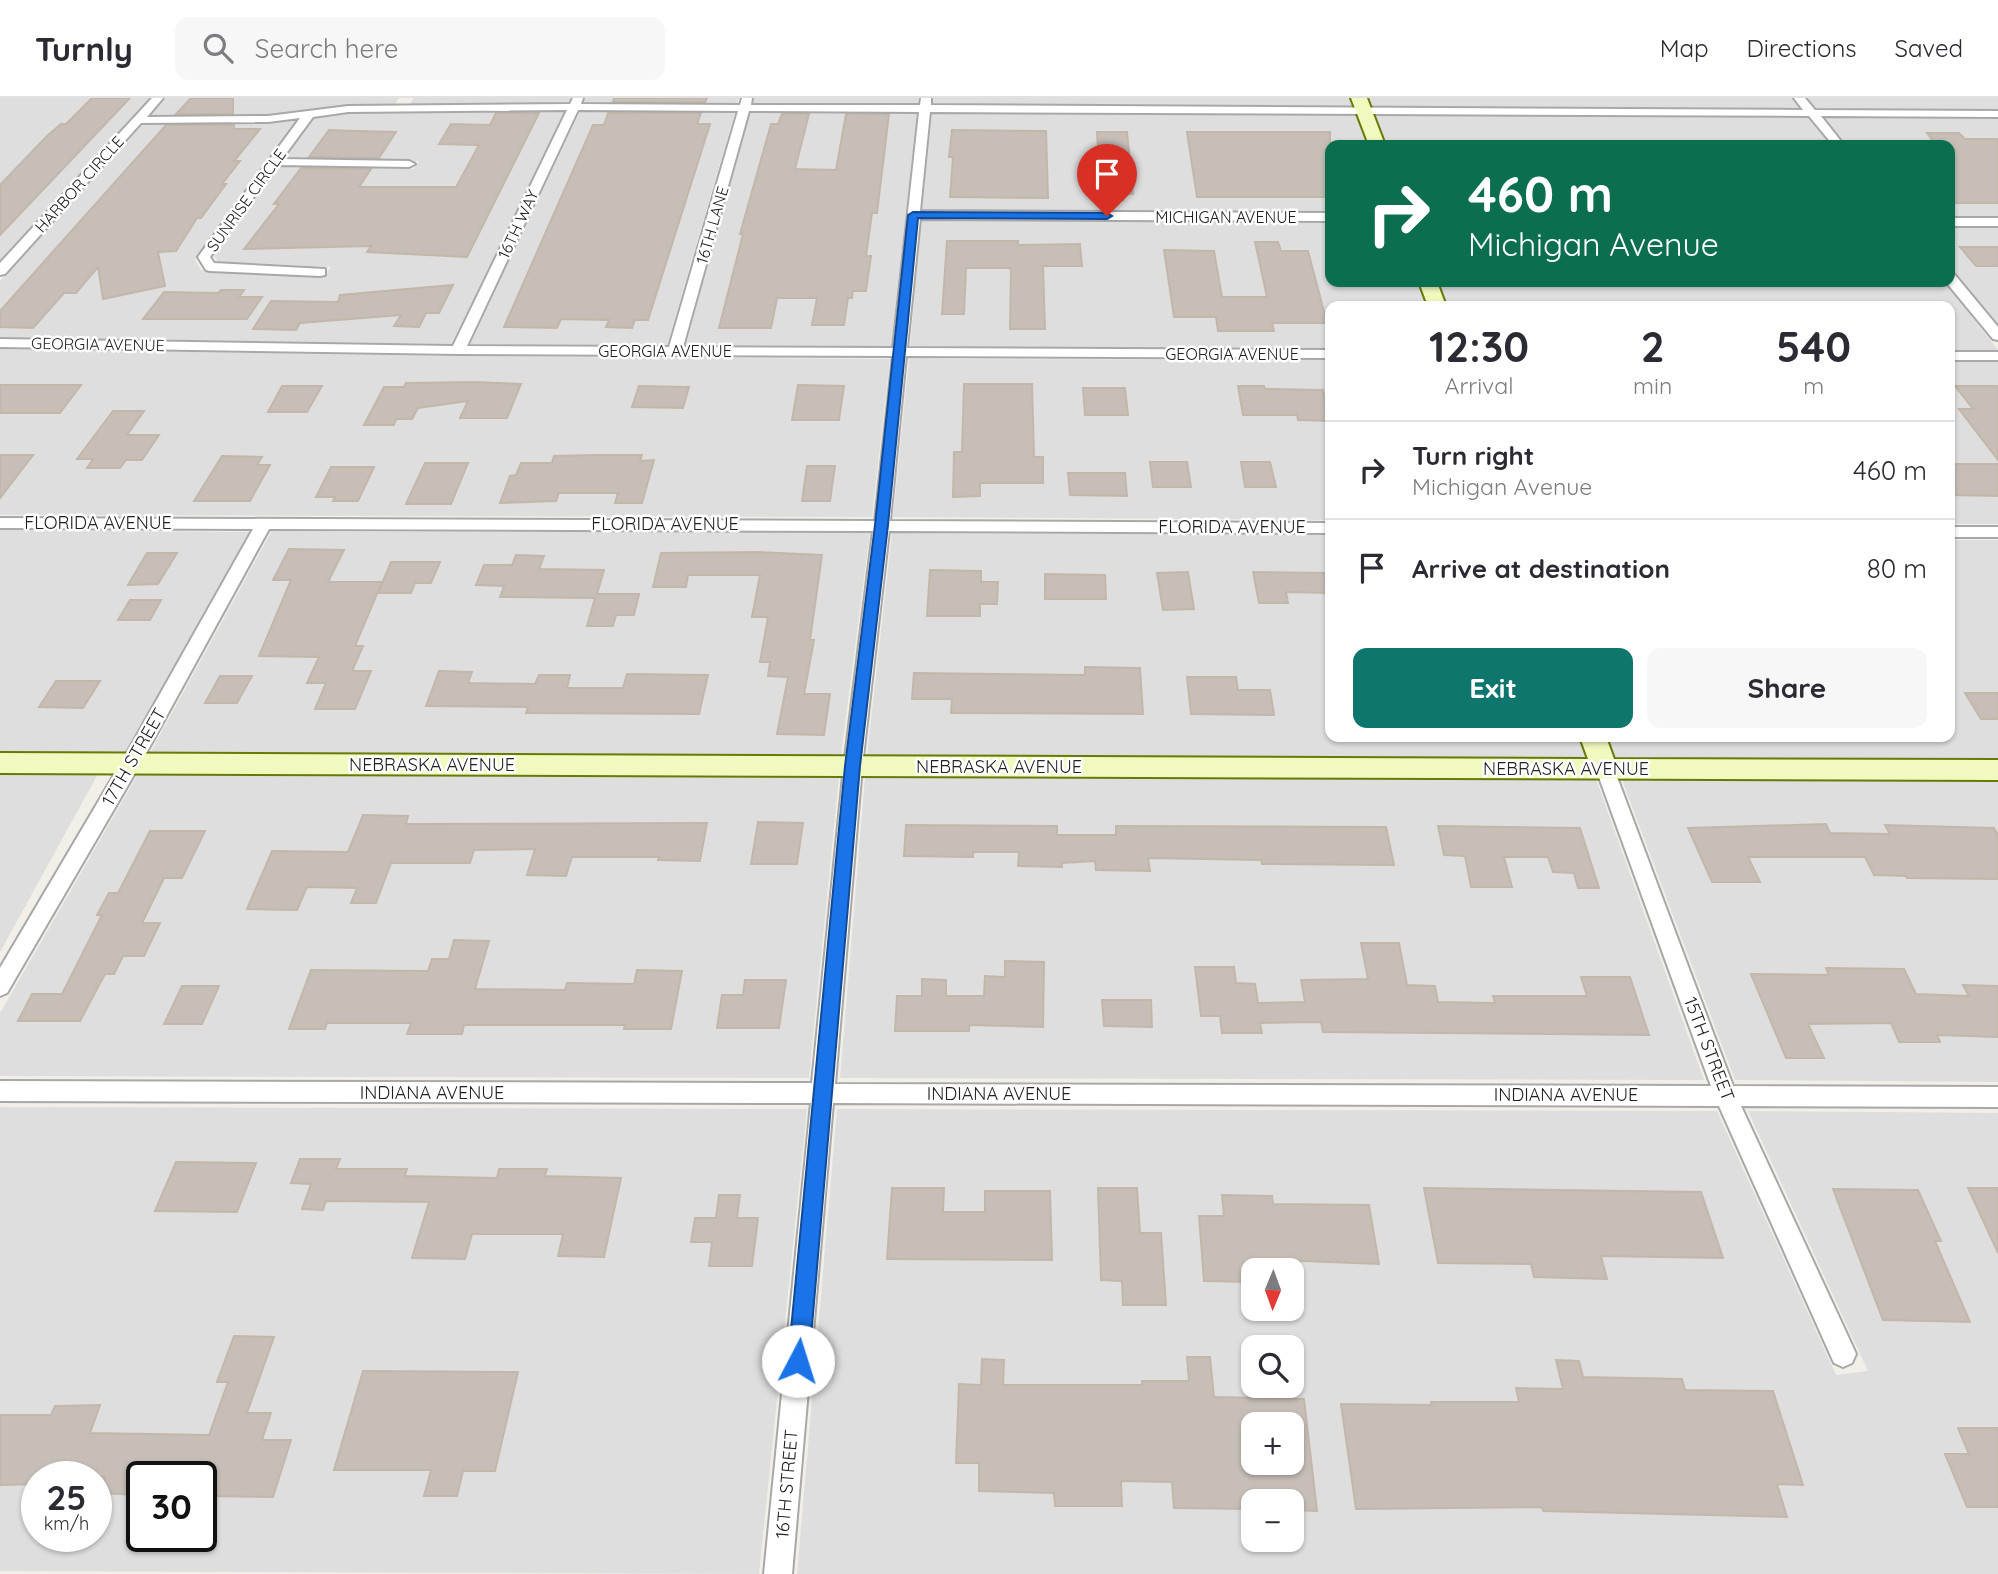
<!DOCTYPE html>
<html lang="en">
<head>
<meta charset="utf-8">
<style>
	:root { --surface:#fff; --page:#f7f7f7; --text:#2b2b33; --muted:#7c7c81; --line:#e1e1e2; --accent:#0f766e }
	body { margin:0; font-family:Quicksand,sans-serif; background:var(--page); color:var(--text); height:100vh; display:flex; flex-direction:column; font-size:26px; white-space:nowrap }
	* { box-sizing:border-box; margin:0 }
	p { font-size:23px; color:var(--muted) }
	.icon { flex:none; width:38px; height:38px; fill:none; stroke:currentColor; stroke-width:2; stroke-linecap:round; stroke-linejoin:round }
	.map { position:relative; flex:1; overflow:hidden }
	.drawer { position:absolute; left:1325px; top:203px; width:630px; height:441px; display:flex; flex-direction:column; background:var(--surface); border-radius:14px; box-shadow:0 2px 5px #0004 }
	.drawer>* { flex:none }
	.guide { position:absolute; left:1325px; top:42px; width:630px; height:147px; border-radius:14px; box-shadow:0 2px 5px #0004; background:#0b6e4f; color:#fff; overflow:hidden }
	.needle { width:46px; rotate:181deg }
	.controls { position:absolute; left:1241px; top:1160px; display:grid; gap:14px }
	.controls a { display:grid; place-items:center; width:63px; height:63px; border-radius:14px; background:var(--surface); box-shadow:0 2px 5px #0004; font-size:35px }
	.speed { position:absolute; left:21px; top:1363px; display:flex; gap:14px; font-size:35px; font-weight:700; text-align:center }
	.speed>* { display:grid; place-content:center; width:91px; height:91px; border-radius:50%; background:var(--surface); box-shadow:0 2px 5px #0004; line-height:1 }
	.speed small { font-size:18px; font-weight:400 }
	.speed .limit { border:4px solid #111; border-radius:10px; background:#fff; color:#111 }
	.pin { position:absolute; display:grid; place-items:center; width:60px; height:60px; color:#fff; margin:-72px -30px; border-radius:50% 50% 50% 0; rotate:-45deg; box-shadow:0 0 7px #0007 }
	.pin .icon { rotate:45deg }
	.me { position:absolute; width:77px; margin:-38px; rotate:5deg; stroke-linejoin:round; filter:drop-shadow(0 0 5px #0008) }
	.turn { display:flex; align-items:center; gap:24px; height:147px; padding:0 28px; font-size:32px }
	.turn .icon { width:91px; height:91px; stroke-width:2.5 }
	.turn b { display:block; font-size:49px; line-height:60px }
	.eta { display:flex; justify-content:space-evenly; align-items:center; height:119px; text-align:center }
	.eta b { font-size:42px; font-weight:700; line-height:49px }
	.primary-button { display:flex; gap:14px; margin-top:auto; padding:14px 28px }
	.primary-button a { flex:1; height:80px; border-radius:14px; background:var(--accent); color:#fff; font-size:28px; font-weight:700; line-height:80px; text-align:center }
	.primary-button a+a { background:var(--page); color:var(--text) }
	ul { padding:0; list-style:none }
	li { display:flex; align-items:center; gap:21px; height:98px; padding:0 28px; border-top:2px solid var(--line) }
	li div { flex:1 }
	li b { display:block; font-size:26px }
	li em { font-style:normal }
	header { display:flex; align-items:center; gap:42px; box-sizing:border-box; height:98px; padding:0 35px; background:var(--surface); border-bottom:2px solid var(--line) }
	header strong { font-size:33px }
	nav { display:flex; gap:38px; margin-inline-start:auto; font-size:24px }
	.search { width:490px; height:63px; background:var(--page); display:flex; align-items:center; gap:18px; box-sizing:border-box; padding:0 24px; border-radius:14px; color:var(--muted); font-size:26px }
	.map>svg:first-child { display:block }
	.residential { fill:#dfdede; fill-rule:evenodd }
	.building { fill:#c6beb7; stroke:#c3b7aa; stroke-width:2; fill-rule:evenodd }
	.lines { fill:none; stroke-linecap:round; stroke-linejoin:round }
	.street-casing { stroke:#a8a8a8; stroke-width:4 }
	.secondary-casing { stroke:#667a06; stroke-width:4 }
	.street { fill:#fff; fill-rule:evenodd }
	.secondary { fill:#f2f9be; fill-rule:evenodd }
	.route { fill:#1a73e8; stroke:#114b97; stroke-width:2 }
	.labels { text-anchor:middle; stroke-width:5; stroke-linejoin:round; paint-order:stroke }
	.far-street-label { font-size:16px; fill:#212121; stroke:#fff }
	.street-label { font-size:18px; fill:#212121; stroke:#fff }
</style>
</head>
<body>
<header>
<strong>Turnly</strong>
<div class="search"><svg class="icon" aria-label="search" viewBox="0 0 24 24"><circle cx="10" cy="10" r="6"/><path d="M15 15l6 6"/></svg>Search here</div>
<nav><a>Map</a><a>Directions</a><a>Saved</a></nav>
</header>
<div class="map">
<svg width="1998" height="1476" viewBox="0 0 1998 1476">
	<rect width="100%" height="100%" fill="#f1efe8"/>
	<!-- residential -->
	<path class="residential" d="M0,0H151L0,163Z
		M166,0H399L395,6L348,7L270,17L148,19Z
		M414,0H571L568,5L410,6Z
		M585,0H739L737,6L583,5Z
		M754,0H918V7L752,6Z
		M933,0H1352L1355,9L933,7Z
		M1366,0H1792L1800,10L1370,9Z
		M1807,0H1998V12L1816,11Z
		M565,13L452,246L0,239V183L141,26L265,25L298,21L195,162L201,172L206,174L324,179L331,169L218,164L214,158L279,68L414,71L419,63L285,60L315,19L347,14Z
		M580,13L735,14L667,247L470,246Z
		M750,14H917L891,249L686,247Z
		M932,15L1357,16L1369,47H1330V115L922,113Z
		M1372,16L1807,18L1831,47H1385Z
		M1822,18L1998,20V120L1950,119V47H1847Z
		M921,122L1330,124V184H1419L1428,208H1330V250L910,249Z
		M1950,129H1998V227L1950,169Z
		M1437,184H1944L1998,252H1950V208H1446Z
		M0,251L446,258L890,261L872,419L0,417Z
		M909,261L1330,262V422L893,419Z
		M1950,263L1998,264V426H1950Z
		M0,432L249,434L125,655H0Z
		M271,434H870L841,657L150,655Z
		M892,435L1330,437V639H1581L1589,660L867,657Z
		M1950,442H1998V661L1614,660L1606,639H1950Z
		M0,676H98L0,854Z
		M138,676L839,679L809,980L0,978V915Z
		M865,679L1596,681L1704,982L840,980Z
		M1622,682L1998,683V984L1735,982Z
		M0,1009L807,1011L759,1476L0,1473ZM37,1379H96V1438H37ZM142,1379H201V1438H142Z
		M837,1011L1717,1013L1836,1277L1868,1273L1748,1013L1998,1015V1476H797ZM1253,1172H1292V1211H1253ZM1253,1250H1292V1288H1253ZM1253,1326H1292V1365H1253ZM1253,1404H1292V1442H1253Z"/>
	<!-- building -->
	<path class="building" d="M92,0H130L0,137V87L47,38L61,26H66Z
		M191,0H233V16H176Z
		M614,0H707L705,4H613Z
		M496,15H539L467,159L367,154L371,148L244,151L279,106H274L301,70L371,71L359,89H456L479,47L439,46L451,26L490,27Z
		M608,15H701L697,26H710L648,222H635L632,230L606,229L609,222L561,221L557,230L504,229L593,27H604Z
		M782,16H809L795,71L836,72L846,16H889L877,115H872L866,158H871L866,193H853L852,200H848L844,227H812L817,200H777L771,230H719L743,136H740L771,26H778Z
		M166,27H234V31H260L234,63H240L222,86H226L201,120H197L176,153L158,154L165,188L103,201L98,169L76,195H64L33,230L0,229V213Z
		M329,32L358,33L396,34L379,60L309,59Z
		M952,32L1046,33L1048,100L950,99L953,59H949Z
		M1097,34H1127L1133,96H1122L1123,102H1101Z
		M1187,34H1330V99H1197Z
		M1927,35H1959L1965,41H1998V105H1950V47H1936Z
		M947,143H1018V147L1080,146L1082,168H1043L1045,231H1010L1011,171L1008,170H966L964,216H942Z
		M1255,144H1278L1281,153H1308L1327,225H1272L1274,233H1218L1216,219H1174L1164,152L1214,153L1222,199H1267Z
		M1960,149H1998V168H1976Z
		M453,187L439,215H426L419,229L394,228L401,217L300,225L296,232L253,231L271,203L338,204L340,197Z
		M221,192H244L239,199H262L247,221H143L164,194L218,195Z
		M476,284L521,286L507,320H460L468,303L418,310L412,321H396L394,327H364L384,289H404L406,285Z
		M964,286H1032L1034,359H1043V385H980V398L953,399L954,354H962Z
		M0,287H81L60,315H0Z
		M798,287L844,288L839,322H792Z
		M282,288H322L307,314H268Z
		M639,288L689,289L683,310L632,309Z
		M1238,288H1264L1265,291L1323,292L1329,323L1298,322L1297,317H1243Z
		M1955,288H1998V362L1959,311H1973Z
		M1083,290H1125L1128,317H1085Z
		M113,313H144L127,337H159L142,362H126L120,370H87L93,361H77Z
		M0,357H33L0,400Z
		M598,357H642L640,363L654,362L642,405H615L618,395H559L556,403L500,405L510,378L516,377L521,365H552L554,358Z
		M222,358L262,359L257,367H270L250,403H194Z
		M1150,364H1187L1191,389H1153Z
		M1241,364H1270L1276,389H1245Z
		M425,365H468L451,406H406Z
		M1950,366H1998V398L1950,397Z
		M807,368H835L830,403H802Z
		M331,369H374L358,403H333L335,399H316Z
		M1068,375H1125L1127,398L1070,397Z
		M289,451L344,452L328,484H382L355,548H363L352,573H371L355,611H315L326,585H307L319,559L259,558L291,482H273Z
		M758,454L822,457L810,542H814L804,596H830L824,637L777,636L788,579L768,578L770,564H760L768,519H752L760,477H688L686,489H653L661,455Z
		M147,455H177L158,486L128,487Z
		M516,457L544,458L539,471L604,472L597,496H639L634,517H616L613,528H587L595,500L500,499L504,488L476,487L484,467H512Z
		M391,464H440L431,485H415L411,495H378Z
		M930,472L981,473V484H998L997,506H980V518H927Z
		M1188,474L1194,511L1163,512L1157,475Z
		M1253,474L1330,475V495L1286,494L1288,505H1259Z
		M1045,476L1105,477L1106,501H1045Z
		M130,502H161L150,522H118Z
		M1085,569L1140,570L1143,616L951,615L952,601H912L914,575L1085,577Z
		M439,573L472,574L468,585L535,586L539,577H570L567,590H623L627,576L708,577L699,616L526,615L528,609L426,608Z
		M220,578H252L237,605H205Z
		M1187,579H1236L1238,592H1270L1274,617L1191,616Z
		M56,583H100L83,610L39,609Z
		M1965,595H1998V621H1981Z
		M363,717L408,718L406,726L707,725L700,763L658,762L659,759H572L566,778L527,777L535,751L474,752L470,765H391L376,805H351L357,790L307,789L297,812L247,811L272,753L348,754Z
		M758,724L803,725L797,766H751Z
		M1826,726L1830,735L1890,736L1885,727L1994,730L1998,737V781L1907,780L1906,778L1874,777L1865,759H1748L1760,784H1712L1688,730Z
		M906,727L1057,728V737H1116V728L1386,729L1394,767L1262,766L1261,762L1148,760L1150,773L1096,772L1095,763L1062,765V769L1018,768L1019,754H973V759L904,758Z
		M1438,728L1580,730L1599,790H1578L1574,775L1553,774L1548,759H1504L1512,789H1471L1465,758L1444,757Z
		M150,733H205L182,780H164L142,825H160L144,858H123L114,876H105L80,923H18L32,896H62L102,817H97L109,795H118Z
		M454,842L489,843L475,891L565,892L567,885L634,886L637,872L682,873L671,931H624L625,927H464L462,936H407L411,925H327L325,931H289L311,872L428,873L432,861H449Z
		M1361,845H1399L1407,887L1435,888L1438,904L1495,905L1493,898H1587L1581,879H1630L1649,937L1323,934L1321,924L1260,925L1262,935H1222L1220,918H1201L1195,869H1234L1236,885L1255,886L1258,905L1305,904L1301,882L1368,881Z
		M1005,863L1044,864L1043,929L969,927V933H895L897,898H922V881L946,882V898H984L985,878L1005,879Z
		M1826,870L1904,871L1916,896L1969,898L1963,887L1998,888V939L1937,937L1940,944H1899L1891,925L1808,926L1824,960H1786L1751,876L1829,877Z
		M745,882H786L779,930H717L722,897H743Z
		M182,888H219L202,926H164Z
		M1102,902H1151L1152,929L1104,928Z
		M300,1061H340L336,1071H407L405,1078L497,1080L499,1071H547L545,1078L621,1080L604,1159L558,1158L563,1136H472L465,1161L412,1160L429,1104L326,1103L323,1112L302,1111L311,1086L291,1085Z
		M176,1064L256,1065L237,1114L155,1113Z
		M892,1090H944L943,1114H985V1093H1050L1052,1162L887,1161Z
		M1098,1090H1137L1140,1135H1161L1166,1207H1123L1122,1183L1101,1182Z
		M1424,1090L1701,1094L1723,1160L1601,1158L1607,1181L1534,1179L1531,1166L1438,1165Z
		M1968,1090H1998V1155Z
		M1833,1091L1918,1092L1941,1143H1935L1970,1224L1883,1222Z
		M719,1097H740L737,1120H758L752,1168H709L712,1144H691L695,1120H716Z
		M1222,1097L1272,1098L1273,1106L1369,1107L1379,1166L1253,1161V1184L1204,1183L1199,1118H1224Z
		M234,1238L274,1239L247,1315H271L262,1342H291L273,1399L201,1398V1379H142V1397L98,1395L105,1379H37V1386L0,1387V1317H51L55,1308L100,1307L90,1335L209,1337L228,1284H217Z
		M1187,1259H1210L1214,1299L1304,1301L1317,1413L1292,1412V1404H1253V1411L1174,1410L1172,1384L1121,1383L1122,1408H1055L1054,1395L979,1393V1365H956L959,1286L981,1287L982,1261L1004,1262L1003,1287H1142V1283H1189ZM1253,1326H1292V1365H1253Z
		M1556,1262L1579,1263L1583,1279L1682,1281L1685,1292L1773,1293L1803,1387L1777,1386L1787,1419L1543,1413L1542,1409L1356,1411L1341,1306L1432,1307L1431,1304H1519L1516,1290L1563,1291Z
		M363,1273L518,1274L495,1373H463L457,1398H424L431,1372H334Z
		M1958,1330H1998V1409H1967L1945,1356H1969Z"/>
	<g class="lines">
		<!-- street casing -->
		<g class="street-casing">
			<path id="street" d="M152,0H163L147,19L268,18L348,8L570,6L573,0H583L581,6L740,7L742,0H752L751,7H920L921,0H931V7L1803,12L1794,0H1805L1815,12L1998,13V19L1821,18L1844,47H1833L1809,18L930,14L920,113L1330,115V123L920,121L907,250L1330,252V260L906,258L890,423L1330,425V435L889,433L862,668L835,986L1711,988L1596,671L1598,666H1612L1614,671L1733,988L1998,989V1009L1741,1008L1852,1247L1856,1256L1852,1265L1843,1269L1834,1265L1719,1008L833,1005L792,1476H764L811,1005L0,1003V983L812,985L844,668L873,433L269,431L138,670L7,895L0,898V870L124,660L253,431L0,430V420L875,423L893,258L458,256L0,249V241L453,248L567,12L348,14L313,19L282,61L409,63L415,66L409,69L277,67L210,159L214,165L325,171V177L320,178L210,173L206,172L198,159L300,20L268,24L141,25L5,176L0,177V165ZM578,12L738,13L669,249L467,248ZM749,13L919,14L893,250L683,249Z
				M1950,120H1998V128H1950Z
				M1950,176L1955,177L1998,229V242L1993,241L1946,184H1950Z
				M1950,254H1998V262H1950Z
				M1950,429H1998V439H1950Z"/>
		</g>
		<!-- secondary casing -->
		<g class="secondary-casing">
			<path id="secondary" d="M1351,0H1367L1385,47H1369Z
				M1419,184H1437L1446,208H1428Z
				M1580,639H1606L1614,661L1998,662V682L0,675V655L1588,661Z"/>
		</g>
		<!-- street -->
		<use href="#street" class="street"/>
		<!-- secondary -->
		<use href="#secondary" class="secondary"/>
	</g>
	<!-- route -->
	<path class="route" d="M913,114L1107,115L1112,118L1107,121L918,120L888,427L860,668L809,1263L806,1270L798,1273L791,1270L788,1263L845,668L875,427L908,117Z"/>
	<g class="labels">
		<!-- far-street labels -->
		<g class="far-street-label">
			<text transform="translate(79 86) rotate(-48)" y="6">HARBOR CIRCLE</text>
			<text transform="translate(246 102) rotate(-54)" y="6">SUNRISE CIRCLE</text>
			<text x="1226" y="125">MICHIGAN AVENUE</text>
			<text transform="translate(518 126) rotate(-65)" y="6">16TH WAY</text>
			<text transform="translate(712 127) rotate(-74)" y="6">16TH LANE</text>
			<text transform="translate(98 246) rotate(1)" y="6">GEORGIA AVENUE</text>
			<text x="665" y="259">GEORGIA AVENUE</text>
			<text x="1232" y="262">GEORGIA AVENUE</text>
		</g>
		<!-- street labels -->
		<g class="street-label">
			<text x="98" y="431">FLORIDA AVENUE</text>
			<text x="665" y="432">FLORIDA AVENUE</text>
			<text x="1232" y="435">FLORIDA AVENUE</text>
			<text transform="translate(134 659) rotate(-60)" y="6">17TH STREET</text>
			<text x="432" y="673">NEBRASKA AVENUE</text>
			<text x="999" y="675">NEBRASKA AVENUE</text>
			<text x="1566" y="677">NEBRASKA AVENUE</text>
			<text transform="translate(1709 951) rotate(69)" y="6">15TH STREET</text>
			<text x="432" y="1001">INDIANA AVENUE</text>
			<text x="999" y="1002">INDIANA AVENUE</text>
			<text x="1566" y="1003">INDIANA AVENUE</text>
			<text transform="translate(787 1386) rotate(-85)" y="6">16TH STREET</text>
		</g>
	</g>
</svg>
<div class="controls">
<a><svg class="needle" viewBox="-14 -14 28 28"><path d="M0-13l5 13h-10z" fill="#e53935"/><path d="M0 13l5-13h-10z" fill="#7c7c81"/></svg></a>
<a><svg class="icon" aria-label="search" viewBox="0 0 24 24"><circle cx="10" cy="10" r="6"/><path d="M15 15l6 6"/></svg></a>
<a>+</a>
<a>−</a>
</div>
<div class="speed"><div>25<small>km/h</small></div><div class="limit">30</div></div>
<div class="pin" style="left:1107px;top:118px;background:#d93025"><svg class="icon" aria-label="arrive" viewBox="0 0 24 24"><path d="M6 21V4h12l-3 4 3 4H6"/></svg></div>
<svg class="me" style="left:798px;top:1263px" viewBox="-20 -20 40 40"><circle r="19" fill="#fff"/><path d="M0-13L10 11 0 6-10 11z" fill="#1a73e8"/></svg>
<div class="guide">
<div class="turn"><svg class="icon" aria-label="right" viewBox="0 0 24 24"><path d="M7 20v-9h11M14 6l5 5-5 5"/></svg><div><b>460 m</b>Michigan Avenue</div></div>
</div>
<section class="drawer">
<div class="eta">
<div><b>12:30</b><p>Arrival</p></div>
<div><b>2</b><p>min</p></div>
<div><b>540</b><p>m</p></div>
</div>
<ul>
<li><svg class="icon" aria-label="right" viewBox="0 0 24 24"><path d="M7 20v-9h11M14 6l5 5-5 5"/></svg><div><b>Turn right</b><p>Michigan Avenue</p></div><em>460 m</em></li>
<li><svg class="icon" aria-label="arrive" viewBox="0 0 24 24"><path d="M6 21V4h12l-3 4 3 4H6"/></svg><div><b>Arrive at destination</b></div><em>80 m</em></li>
</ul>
<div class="primary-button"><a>Exit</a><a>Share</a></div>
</section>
</div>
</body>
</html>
